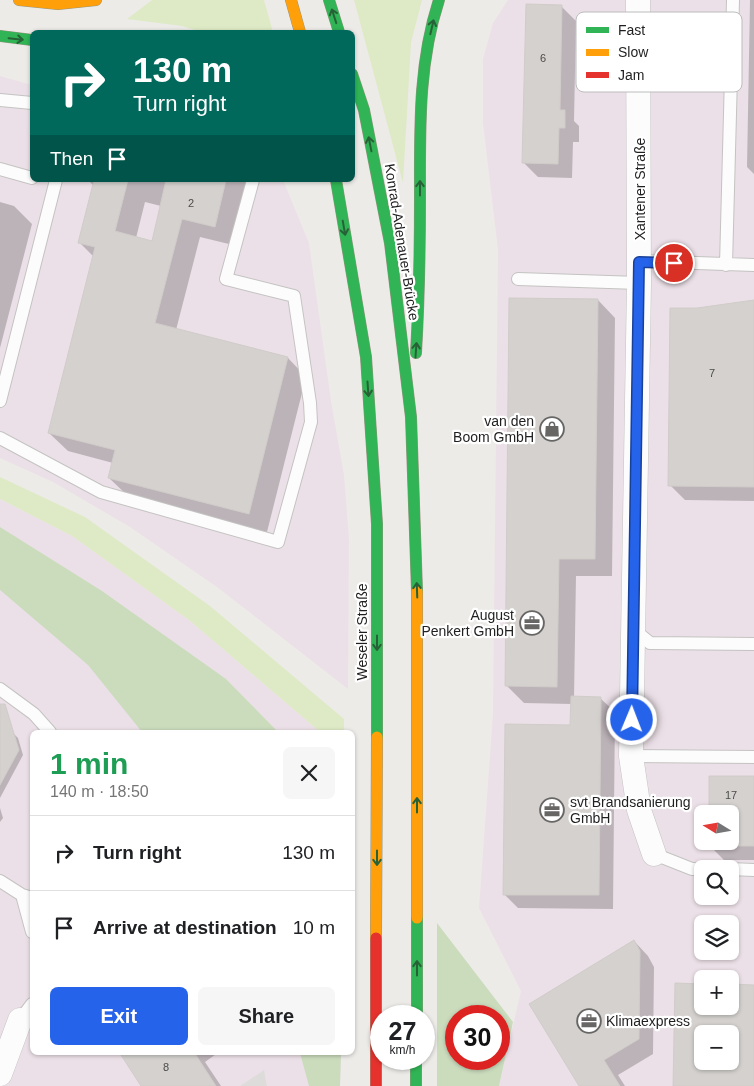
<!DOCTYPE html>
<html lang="en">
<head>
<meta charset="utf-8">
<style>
	:root { --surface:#fff; --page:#f6f6f6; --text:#202124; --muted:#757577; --line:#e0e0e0; --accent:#2563eb }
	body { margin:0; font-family:Arial,sans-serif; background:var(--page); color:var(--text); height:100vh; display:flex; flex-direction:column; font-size:19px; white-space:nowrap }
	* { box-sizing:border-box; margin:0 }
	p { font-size:16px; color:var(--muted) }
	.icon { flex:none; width:28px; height:28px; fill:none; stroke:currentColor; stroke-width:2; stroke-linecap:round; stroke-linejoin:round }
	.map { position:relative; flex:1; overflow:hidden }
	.panel { position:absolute; left:30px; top:730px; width:325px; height:325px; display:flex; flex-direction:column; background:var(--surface); border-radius:8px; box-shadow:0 1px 4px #0004 }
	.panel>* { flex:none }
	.guide { position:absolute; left:30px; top:30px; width:325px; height:152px; border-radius:8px; box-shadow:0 1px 4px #0004; background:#00695c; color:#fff; overflow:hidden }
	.needle { width:32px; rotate:281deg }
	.controls { position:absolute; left:694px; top:805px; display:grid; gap:10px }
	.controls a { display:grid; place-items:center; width:45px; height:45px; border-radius:8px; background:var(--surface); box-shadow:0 1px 4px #0004; font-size:25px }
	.speed { position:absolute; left:370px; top:1005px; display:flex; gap:10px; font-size:25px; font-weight:700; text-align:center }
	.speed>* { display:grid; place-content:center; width:65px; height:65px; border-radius:50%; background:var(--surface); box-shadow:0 1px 4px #0004; line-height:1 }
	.speed small { font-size:12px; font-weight:400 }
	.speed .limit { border:8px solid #d22; background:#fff; color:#111 }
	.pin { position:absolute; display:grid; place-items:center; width:42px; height:42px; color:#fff; margin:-21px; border:2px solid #fff; border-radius:50%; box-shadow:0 1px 5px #0007 }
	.me { position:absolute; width:55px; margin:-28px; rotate:1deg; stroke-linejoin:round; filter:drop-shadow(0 0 4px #0008) }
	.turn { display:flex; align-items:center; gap:18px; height:105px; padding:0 20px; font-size:22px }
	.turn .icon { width:65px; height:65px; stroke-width:2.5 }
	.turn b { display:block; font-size:35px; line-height:42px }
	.then { display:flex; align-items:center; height:48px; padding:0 20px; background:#0003; gap:10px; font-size:19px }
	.round { display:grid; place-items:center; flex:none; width:52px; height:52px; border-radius:8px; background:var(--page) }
	.head { display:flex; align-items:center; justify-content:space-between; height:85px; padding:0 20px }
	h1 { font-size:30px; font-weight:700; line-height:38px; color:#1e9e55 }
	.button { display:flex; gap:10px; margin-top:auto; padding:10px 20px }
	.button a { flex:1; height:58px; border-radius:8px; background:var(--accent); color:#fff; font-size:20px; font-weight:700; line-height:58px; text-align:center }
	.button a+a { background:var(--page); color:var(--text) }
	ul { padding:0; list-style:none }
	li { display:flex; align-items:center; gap:15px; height:75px; padding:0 20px; border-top:1px solid var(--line) }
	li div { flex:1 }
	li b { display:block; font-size:19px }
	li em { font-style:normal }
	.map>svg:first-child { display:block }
	.industrial { fill:#ebe0e7; fill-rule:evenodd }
	.grass { fill:#deeac6 }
	.forest { fill:#cbdcbd; fill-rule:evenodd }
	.parking { fill:#dddcdb }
	.shadow { fill:#0003; fill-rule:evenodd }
	.building { fill:#d4d1ce; stroke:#d0ccc9; fill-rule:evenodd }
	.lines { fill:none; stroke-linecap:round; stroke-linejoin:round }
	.lane-casing { stroke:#c4c3c2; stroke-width:14 }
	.street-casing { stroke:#c4c3c2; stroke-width:25 }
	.fast-casing { stroke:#989780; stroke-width:12 }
	.slow-casing { stroke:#989780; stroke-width:12 }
	.jam-casing { stroke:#989780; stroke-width:12 }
	.lane { stroke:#fcfcfc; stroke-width:12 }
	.street { stroke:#fcfcfc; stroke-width:24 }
	.fast { stroke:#30b455; stroke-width:11 }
	.slow { stroke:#ff9f0a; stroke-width:11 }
	.jam { stroke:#e5322d; stroke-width:11 }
	.oneway { stroke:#276237 }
	.route-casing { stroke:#184099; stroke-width:12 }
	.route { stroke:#2563eb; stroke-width:9 }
	.labels { text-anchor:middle; stroke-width:4.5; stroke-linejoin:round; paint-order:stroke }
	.number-label { font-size:11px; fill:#4c4c4b }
	.street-label { font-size:14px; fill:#1f1f1f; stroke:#fff }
	.poi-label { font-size:14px; fill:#1f1f1f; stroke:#fff; text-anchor:end }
	.key { fill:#fff; stroke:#bcbcbc; stroke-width:1 }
	.key-label { font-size:14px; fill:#1f1f1f }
</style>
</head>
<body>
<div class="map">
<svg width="754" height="1086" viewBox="0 0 754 1086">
	<rect width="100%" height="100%" fill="#edebe8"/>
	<!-- industrial -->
	<path class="industrial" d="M508,0H754V1086H499L521,991L479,908L493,714L498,250L483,123V59L493,23ZM702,814H730V841H702ZM702,869H730V896H702ZM702,924H730V951H702ZM702,979H730V1006H702ZM702,1034H730V1061H702Z
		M0,76L32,85V180H283L309,243L331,401L344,475L349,539L348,689L217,587L130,527L53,482L0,458Z
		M0,499L72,536L189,620L320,732H32V1052L341,1053L340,1086H267L264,1071L240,1086H0Z"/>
	<!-- grass -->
	<path class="grass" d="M152,0H264L273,32H202L182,26L127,19Z
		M354,0H422L411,43L403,183Z
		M0,477L85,517L210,606L344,719V732H320L189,620L72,536L0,499Z"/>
	<!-- forest -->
	<path class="forest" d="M0,527L102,591L226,679L278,732H142L88,665L0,590Z
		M437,923L513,1022L499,1086H437ZM456,1016H499V1059H456Z
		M300,1053H341L340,1086H309Z"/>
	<!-- parking -->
	<path class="parking" d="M264,1070L267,1086H240Z"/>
	<!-- shadow -->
	<path class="shadow" d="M750,0H754V174L747,167Z
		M561,6L576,21L574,121L579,126V142H573L572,178L538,177L523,162Z
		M88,180H245L248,183L233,245L200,237L176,330L288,358L306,377L267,532L128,496L109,478L113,463L68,451L49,433L94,257L80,243L94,186ZM145,202L161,206L153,242L136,238Z
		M0,202L14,206L32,224L0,348Z
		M598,300L615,318L612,576H576L574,698H600L615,712L613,909L518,908L504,894L571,726L572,704L524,703L506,685Z
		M754,301V501L685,500L670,485L697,309Z
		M0,726L13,733L18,738L23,755L0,798Z
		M754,778V860H724L709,845L730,841Z
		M0,808L3,818L0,822Z
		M634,941L648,956L654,967L653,1054L618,1075L625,1086H580Z
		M676,984L702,985V1006H730V985L754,986V1086H674ZM702,1034H730V1061H702Z
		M120,1052H219L205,1062L221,1086H143Z"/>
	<!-- building -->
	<path class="building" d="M526,4L562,5L560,110H565V128H559L558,164L522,163Z
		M94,180H128L115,231L152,241L166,180H226L215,227L182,219L155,323L288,357L249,514L108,478L115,450L48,433L95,247L78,243Z
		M509,298L598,299L595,559H559L557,687L505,686Z
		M754,300V487L668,486L670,308H697Z
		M571,696L601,697L599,895H503L505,724L570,725Z
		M0,704H5L19,750L0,785Z
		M709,776H754V846H708V841H730V814H709Z
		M634,940L640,951L639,1039L604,1060L620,1086H579L529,1004Z
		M675,983L702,984V1006H730V984L754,985V1086H673ZM702,1034H730V1061H702Z
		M119,1052H194L216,1086H141Z"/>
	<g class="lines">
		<!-- lane casing -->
		<g class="lane-casing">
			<path id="lane" d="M0,100L32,103
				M0,169L32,178
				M639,261L754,265
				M726,265L733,0
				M518,279L639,283
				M0,401L56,180
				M0,438L101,492L278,542L311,422L310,403L294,296L226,279L253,180
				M634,630L650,643L754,644
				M0,689L34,714L50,732
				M631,756L754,757
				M654,854L692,869H702
				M730,869L754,870
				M0,881L22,895L32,898
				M22,895L32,932
				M20,1020L32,1004"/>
		</g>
		<!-- street casing -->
		<g class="street-casing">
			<path id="street" d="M638,0L639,283L631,756L639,810L654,854
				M0,1074L20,1020"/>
		</g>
		<!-- fast casing -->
		<g class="fast-casing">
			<path id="fast" d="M329,0L339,32
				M0,36L32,40
				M352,74L364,110L390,243L411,417L417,591
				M336,180L366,357L377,524V737
				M416,353C419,301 420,249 420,197C420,130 418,64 439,0
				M417,1016V918
				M416,1059V1086"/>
		</g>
		<!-- slow casing -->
		<g class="slow-casing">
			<path id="slow" d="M19,0L58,4L96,0
				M291,0L300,32
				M417,591V918
				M376,938L377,737"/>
		</g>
		<!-- jam casing -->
		<g class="jam-casing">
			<path id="jam" d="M376,1086V938"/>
		</g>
		<!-- lane -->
		<use href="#lane" class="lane"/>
		<!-- street -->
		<use href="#street" class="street"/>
		<!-- fast -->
		<use href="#fast" class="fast"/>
		<!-- slow -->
		<use href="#slow" class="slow"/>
		<!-- jam -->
		<use href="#jam" class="jam"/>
	</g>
	<!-- one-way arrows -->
	<defs><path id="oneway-shaft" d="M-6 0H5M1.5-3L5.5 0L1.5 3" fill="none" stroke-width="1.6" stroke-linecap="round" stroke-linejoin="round" transform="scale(1.25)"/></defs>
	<g class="oneway">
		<use href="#oneway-shaft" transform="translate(334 16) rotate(-108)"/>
		<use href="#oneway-shaft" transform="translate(432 27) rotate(-77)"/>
		<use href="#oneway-shaft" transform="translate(16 39) rotate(6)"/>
		<use href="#oneway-shaft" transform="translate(370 144) rotate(-101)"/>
		<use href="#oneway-shaft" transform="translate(420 188) rotate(-90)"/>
		<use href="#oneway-shaft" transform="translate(344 228) rotate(80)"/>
		<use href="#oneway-shaft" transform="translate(416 350) rotate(-86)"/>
		<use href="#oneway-shaft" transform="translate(368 389) rotate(86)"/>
		<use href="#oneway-shaft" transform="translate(417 590) rotate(-92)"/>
		<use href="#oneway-shaft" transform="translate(377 643) rotate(90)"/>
		<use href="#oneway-shaft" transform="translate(417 805) rotate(-90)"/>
		<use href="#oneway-shaft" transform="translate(377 858) rotate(90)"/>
		<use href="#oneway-shaft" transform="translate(417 968) rotate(-90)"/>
	</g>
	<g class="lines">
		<!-- route casing -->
		<g class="route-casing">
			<path id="route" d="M632,720L639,262L674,263"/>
		</g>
		<!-- route -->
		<use href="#route" class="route"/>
	</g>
	<!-- icons -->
	<defs>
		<g id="shop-ring" transform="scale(1.25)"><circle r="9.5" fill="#fff" stroke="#676665" stroke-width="1.5"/><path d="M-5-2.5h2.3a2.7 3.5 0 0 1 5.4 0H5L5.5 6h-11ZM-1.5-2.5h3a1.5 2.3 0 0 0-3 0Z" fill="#676665"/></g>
		<g id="office-ring" transform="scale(1.25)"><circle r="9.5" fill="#fff" stroke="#676665" stroke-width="1.5"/><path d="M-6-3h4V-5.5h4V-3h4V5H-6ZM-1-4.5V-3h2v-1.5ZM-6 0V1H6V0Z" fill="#676665"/></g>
	</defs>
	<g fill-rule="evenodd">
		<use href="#shop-ring" x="552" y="429"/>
		<use href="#office-ring" x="532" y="623"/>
		<use href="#office-ring" x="552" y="810"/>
		<use href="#office-ring" x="589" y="1021"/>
	</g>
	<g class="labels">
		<!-- number labels -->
		<g class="number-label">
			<text x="543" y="62">6</text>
			<text x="191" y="207">2</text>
			<text x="712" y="377">7</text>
			<text x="731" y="799">17</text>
			<text x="166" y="1071">8</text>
		</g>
		<!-- street labels -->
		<g class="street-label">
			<text transform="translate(640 189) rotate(-90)" y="5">Xantener Straße</text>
			<text transform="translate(402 242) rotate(81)" y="5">Konrad-Adenauer-Brücke</text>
			<text transform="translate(362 632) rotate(-90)" y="5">Weseler Straße</text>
		</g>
		<!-- poi labels -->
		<g class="poi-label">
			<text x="534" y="426">van den<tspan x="534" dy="16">Boom GmbH</tspan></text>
			<text x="514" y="620">August<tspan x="514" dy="16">Penkert GmbH</tspan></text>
			<text x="570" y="807" text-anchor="start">svt Brandsanierung<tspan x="570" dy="16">GmbH</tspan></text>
			<text x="606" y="1026" text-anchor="start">Klimaexpress</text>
		</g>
	</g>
	<!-- legend -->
	<rect x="576" y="12" width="166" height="80" rx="8" class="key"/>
	<rect x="586" y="27" width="23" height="6" fill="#30b455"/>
	<rect x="586" y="49" width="23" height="7" fill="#ff9f0a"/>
	<rect x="586" y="72" width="23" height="6" fill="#e5322d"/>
	<g class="key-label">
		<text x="618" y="35">Fast</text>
		<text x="618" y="57">Slow</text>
		<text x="618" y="80">Jam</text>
	</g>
</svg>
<div class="controls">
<a><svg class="needle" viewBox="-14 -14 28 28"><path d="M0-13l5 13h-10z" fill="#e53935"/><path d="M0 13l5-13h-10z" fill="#757577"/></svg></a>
<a><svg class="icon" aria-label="search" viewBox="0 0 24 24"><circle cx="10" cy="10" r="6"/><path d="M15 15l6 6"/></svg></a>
<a><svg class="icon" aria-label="layers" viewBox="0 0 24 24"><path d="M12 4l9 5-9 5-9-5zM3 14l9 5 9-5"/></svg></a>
<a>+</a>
<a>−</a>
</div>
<div class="speed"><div>27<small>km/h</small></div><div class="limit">30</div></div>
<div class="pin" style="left:674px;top:263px;background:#d93025"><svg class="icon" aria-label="arrive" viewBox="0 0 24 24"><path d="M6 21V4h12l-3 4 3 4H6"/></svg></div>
<svg class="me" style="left:632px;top:720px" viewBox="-20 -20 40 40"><circle r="17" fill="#2563eb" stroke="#fff" stroke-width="3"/><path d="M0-11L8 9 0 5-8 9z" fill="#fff"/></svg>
<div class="guide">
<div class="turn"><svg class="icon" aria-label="right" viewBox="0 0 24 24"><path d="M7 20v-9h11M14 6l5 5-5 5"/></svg><div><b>130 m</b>Turn right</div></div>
<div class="then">Then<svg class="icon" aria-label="arrive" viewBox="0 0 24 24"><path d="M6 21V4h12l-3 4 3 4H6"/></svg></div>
</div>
<section class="panel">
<div class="head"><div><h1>1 min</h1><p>140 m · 18:50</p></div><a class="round"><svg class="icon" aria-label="close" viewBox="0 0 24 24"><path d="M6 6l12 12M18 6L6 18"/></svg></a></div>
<ul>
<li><svg class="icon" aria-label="right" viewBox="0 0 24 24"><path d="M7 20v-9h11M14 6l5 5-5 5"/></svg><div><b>Turn right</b></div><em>130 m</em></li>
<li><svg class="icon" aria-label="arrive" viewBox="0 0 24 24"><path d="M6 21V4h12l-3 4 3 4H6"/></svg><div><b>Arrive at destination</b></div><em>10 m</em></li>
</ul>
<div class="button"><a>Exit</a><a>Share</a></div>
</section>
</div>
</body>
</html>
